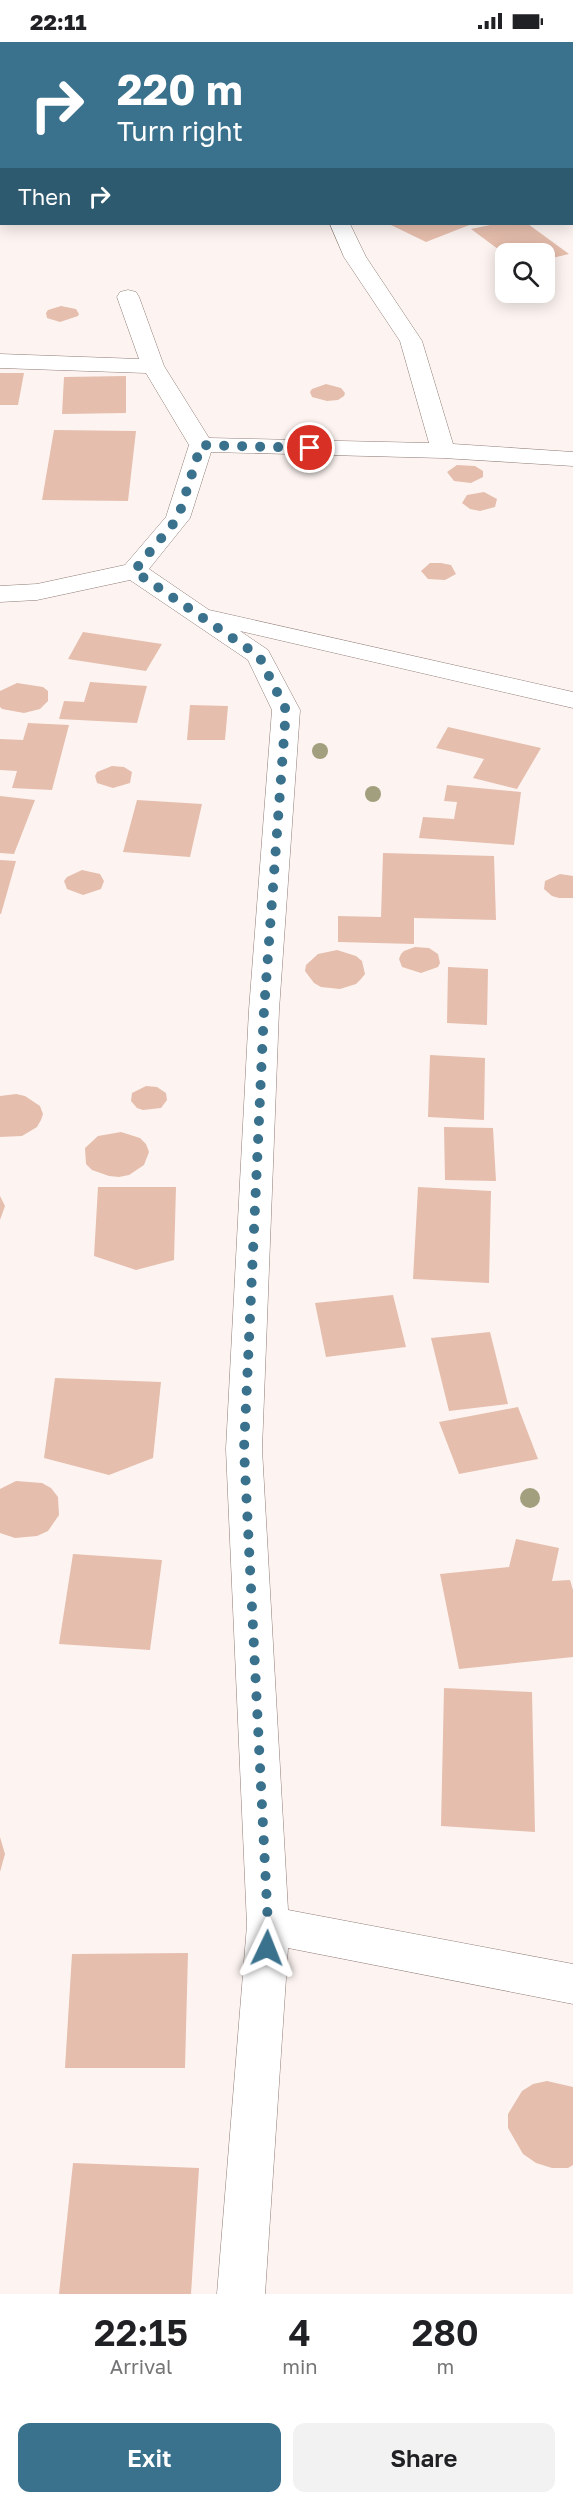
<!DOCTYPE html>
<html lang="en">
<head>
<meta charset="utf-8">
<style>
	:root { --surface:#fff; --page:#f2f2f2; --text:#202124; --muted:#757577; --accent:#3a718c }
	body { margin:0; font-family:"Golos Text",sans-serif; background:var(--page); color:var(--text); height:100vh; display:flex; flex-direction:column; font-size:22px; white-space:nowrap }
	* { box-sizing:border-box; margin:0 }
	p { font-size:20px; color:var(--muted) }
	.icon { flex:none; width:33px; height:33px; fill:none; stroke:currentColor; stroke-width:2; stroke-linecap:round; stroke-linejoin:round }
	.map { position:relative; height:2252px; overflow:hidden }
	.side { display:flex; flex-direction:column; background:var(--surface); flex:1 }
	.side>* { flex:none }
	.top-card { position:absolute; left:0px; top:0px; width:573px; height:183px; box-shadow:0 3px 15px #0003; background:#3a718c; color:#fff; overflow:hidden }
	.fabs { position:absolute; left:495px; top:201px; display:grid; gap:12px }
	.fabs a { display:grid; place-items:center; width:60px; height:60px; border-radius:12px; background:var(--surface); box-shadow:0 3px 15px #0003; font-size:30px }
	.pin { position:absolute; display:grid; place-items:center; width:51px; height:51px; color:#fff; margin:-26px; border:3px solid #fff; border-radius:50%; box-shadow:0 2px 6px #0007 }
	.me { position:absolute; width:66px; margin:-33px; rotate:2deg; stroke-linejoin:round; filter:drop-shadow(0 0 4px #0008) }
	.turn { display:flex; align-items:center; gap:21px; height:126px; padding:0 18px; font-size:27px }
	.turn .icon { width:78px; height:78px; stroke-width:2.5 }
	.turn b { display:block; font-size:42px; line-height:51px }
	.then { display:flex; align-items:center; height:57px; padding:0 18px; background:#0003; gap:12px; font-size:22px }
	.eta { display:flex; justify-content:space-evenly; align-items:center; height:102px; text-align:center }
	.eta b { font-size:36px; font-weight:600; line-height:42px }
	.cta { display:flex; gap:12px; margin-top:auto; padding:12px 18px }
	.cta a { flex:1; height:69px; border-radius:12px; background:var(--accent); color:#fff; font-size:24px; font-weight:600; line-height:69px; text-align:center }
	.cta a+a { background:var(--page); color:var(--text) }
	.status { display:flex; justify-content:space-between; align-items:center; height:42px; padding:0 30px; background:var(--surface); direction:ltr }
	.status svg { height:16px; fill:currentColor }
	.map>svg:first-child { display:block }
	.building { fill:#e6bead }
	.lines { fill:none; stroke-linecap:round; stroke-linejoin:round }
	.minor-casing { stroke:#8f7c75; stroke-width:1 }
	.major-casing { stroke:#b16b73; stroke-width:1 }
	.minor { fill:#fff; fill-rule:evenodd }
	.major { fill:#febfc8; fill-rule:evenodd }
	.tree { fill:#a19f7d }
	.route { stroke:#3a718c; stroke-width:10; stroke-dasharray:0 18 }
</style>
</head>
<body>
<div class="status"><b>22:11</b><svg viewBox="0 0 49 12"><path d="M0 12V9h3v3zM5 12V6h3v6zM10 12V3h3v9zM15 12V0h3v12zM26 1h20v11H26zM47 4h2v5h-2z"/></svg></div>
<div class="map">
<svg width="573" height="2252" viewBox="0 0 573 2252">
	<rect width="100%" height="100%" fill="#fdf4f1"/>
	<!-- building -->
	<path class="building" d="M394,182H472L426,200L391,183Z
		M495,182H528L569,212L544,218V212L506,213L471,187Z
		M61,264L76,267L79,272L78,274L60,280L47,276L46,271L48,268Z
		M0,331H24L18,363H0Z
		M126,334V371L62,372L64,335Z
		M326,342L341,346L345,351L344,354L338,358L327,359L312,355L310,350L312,347Z
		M54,388L136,389L128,459L42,458Z
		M457,423L475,424L483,429V435L471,441L454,439L447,430Z
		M484,450L497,457L495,465L480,469L470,467L462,461L467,453Z
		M430,521H441L451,523L456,532L445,538L428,537L421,529Z
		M83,590L162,602L146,629L68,617Z
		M90,640L147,644L137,681L59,677L64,659L84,660Z
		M17,641L43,645L48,649V659L40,667L24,671L2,667L0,665V649Z
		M190,663L228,664L225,698H187Z
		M28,681L69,683L52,748L12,746L17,729L0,728V697L23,698Z
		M448,685L541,706L517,747L473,736L484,717L436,706Z
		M112,724L124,725L132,730L130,741L113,746L97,741L95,734L97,730Z
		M447,743L521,750L514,803L419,796L423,775L454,777L457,760L444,759Z
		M0,754L35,758L14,812L0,811Z
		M137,758L202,762L190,815L123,810Z
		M383,811L494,814L496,878L414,876V902L338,900V874L381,875Z
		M0,818L16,819L1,872H0Z
		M82,828L100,832L104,839L101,847L83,853L67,847L64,839L67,835Z
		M560,832L573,834V856H559L552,854L544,847L545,839Z
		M415,905L429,906L438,912L440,921L438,925L421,931L402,925L399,917L401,912L404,909Z
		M337,908L356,914L362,919L365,932L361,937L356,942L340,947L321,945L314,941L305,929L306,923L318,912Z
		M448,925L488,927L487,983L447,981Z
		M430,1013L485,1016L484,1078L428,1075Z
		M146,1044L157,1045L166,1051L167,1058L161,1066L143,1068L137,1066L131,1059L132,1051Z
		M16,1052L25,1054L40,1064L43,1072L41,1078L37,1085L22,1094L0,1095V1054Z
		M444,1085L493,1086L496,1139L445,1138Z
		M121,1090L140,1096L146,1102L149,1110L144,1123L129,1133L119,1135L109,1134L92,1128L86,1122L85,1106L98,1094Z
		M98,1145H176L174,1218L136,1228L94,1214Z
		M418,1145L491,1149L489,1241L413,1237Z
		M0,1154L5,1164L0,1178Z
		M393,1253L406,1305L326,1315L315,1261Z
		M490,1290L508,1362L449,1369L431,1296Z
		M55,1336L161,1340L153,1416L109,1433L44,1416Z
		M518,1365L538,1417L459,1432L439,1380Z
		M16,1439L42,1441L51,1446L58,1455L59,1473L48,1489L37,1494L15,1496L0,1491V1447Z
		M516,1497L559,1506L552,1539L570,1538L573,1548V1615L459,1627L440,1532L509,1525Z
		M73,1512L162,1518L150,1608L59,1602Z
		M444,1646L532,1650L535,1790L441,1784Z
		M0,1795L5,1812L0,1830Z
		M188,1911L185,2026H65L72,1912Z
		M547,2039L573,2045V2123L568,2126H552L536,2121L523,2112L508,2086V2072L522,2049L533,2042Z
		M73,2121L199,2126L191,2252H59Z"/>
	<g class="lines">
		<!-- minor casing -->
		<g class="minor-casing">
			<path id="minor" d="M200,0H218L219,2H200Z
				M330,182H350L366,215L422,299L453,402L573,410V424L443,416L211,410L190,476L149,527L209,568L573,650V666L240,589L268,608L300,668L279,968L262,1407L288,1868L573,1922V1962L288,1906L265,2252H217L247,1883L226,1407L249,968L272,668L248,618L130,538L37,558L0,560V544L37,542L125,523L166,475L189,403L146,331L0,326V312L139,317L117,255L120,250L128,248L136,250L139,255L164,324L209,396L429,401L400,299L344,215Z"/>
		</g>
		<!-- major casing -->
		<g class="major-casing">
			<path id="major" d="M0,41H2V53H0Z
				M572,153H573V165H572Z"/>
		</g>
		<!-- minor -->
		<use href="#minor" class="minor"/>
		<!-- major -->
		<use href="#major" class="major"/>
	</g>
	<!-- trees -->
	<g class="tree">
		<circle cx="320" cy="709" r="8"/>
		<circle cx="373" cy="752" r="8"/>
		<circle cx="530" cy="1456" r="10"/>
	</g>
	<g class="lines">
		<!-- route -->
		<path class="route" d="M267,1906L268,1883L244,1407L264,968L286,668L259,614L134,529L178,476L201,403L310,406"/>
	</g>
</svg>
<div class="fabs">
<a><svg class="icon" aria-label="search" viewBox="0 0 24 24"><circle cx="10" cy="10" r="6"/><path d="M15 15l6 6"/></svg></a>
</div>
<div class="pin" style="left:310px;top:406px;background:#d93025"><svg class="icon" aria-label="arrive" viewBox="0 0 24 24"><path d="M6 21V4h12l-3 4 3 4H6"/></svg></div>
<svg class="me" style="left:267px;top:1906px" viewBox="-20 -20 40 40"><path d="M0-17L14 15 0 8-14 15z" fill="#3a718c" stroke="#fff" stroke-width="4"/></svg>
<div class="top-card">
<div class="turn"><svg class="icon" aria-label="right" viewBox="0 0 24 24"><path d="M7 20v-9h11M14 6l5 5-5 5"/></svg><div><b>220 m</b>Turn right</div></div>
<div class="then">Then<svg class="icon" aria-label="right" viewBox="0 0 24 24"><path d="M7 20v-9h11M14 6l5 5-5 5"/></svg></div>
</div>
</div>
<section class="side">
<div class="eta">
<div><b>22:15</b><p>Arrival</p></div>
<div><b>4</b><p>min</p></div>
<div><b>280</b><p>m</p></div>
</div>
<div class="cta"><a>Exit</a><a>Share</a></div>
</section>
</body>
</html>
